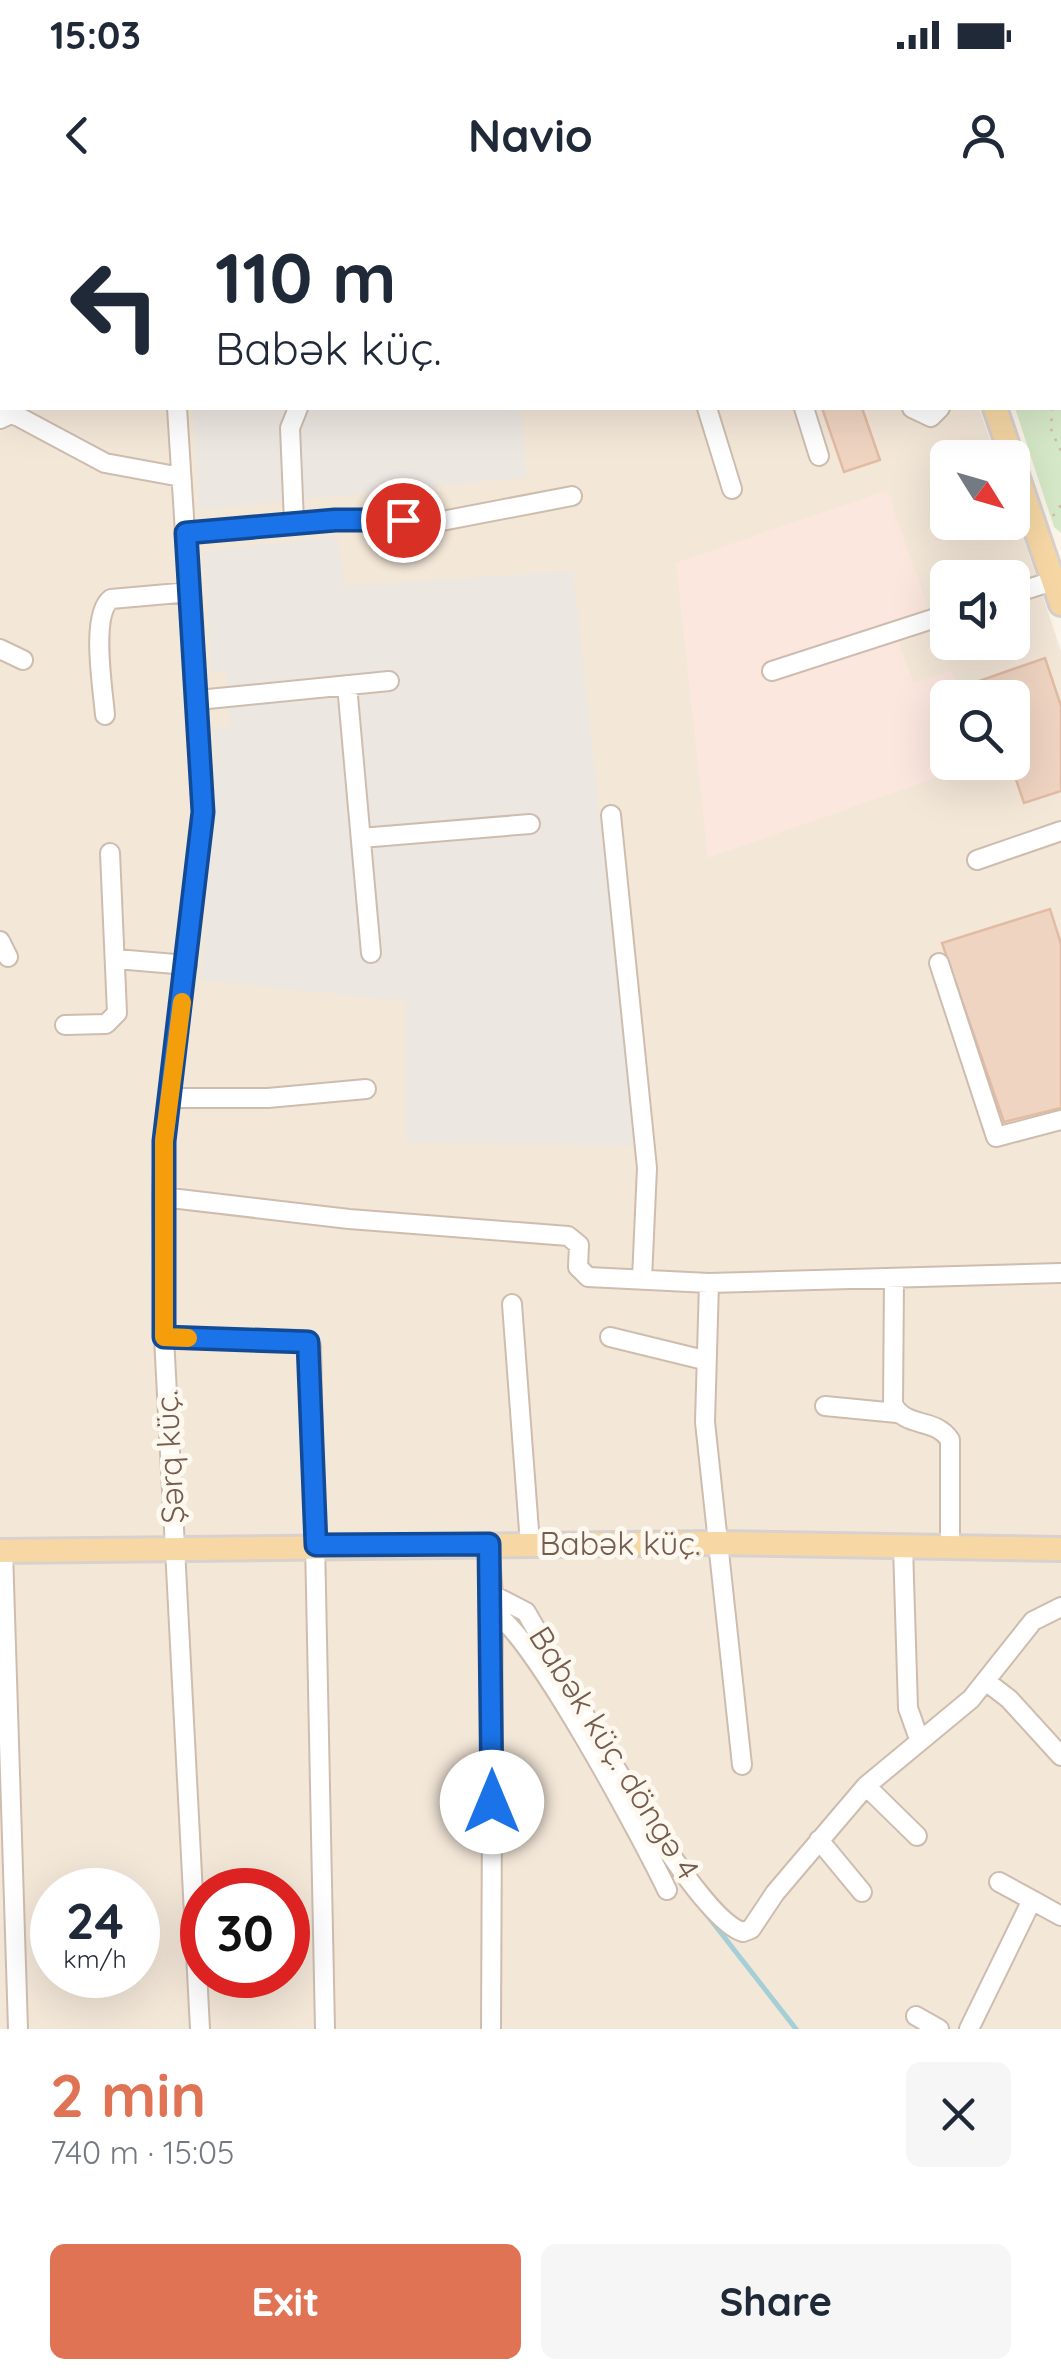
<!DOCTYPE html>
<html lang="en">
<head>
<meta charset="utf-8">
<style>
	:root { --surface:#fff; --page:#f6f6f7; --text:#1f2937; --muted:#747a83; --accent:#e07354 }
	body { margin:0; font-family:Quicksand,sans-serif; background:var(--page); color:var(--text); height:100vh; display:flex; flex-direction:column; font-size:38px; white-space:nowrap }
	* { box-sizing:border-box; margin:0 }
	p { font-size:32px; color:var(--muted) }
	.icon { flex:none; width:55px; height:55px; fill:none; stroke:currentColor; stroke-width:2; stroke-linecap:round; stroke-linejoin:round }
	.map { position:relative; height:1829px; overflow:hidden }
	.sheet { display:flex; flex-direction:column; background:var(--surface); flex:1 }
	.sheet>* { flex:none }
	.hud { position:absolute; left:0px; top:0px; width:1062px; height:210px; box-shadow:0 10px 40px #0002; background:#fff; color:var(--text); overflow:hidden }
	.needle { width:65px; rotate:127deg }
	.buttons { position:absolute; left:930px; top:240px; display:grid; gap:20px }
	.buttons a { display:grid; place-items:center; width:100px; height:100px; border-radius:15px; background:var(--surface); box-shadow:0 10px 40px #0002; font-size:50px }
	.speed { position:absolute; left:30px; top:1668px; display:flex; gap:20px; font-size:50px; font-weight:700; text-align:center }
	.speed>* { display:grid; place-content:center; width:130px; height:130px; border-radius:50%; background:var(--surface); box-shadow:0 10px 40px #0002; line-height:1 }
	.speed small { font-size:25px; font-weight:400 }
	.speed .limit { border:15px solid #d22; background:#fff; color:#111 }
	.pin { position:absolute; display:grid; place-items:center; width:85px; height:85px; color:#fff; margin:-42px; border:5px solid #fff; border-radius:50%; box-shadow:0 2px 10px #0007 }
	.me { position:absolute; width:110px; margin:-55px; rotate:0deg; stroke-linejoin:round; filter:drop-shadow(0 0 8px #0008) }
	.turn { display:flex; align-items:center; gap:35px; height:210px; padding:0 50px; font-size:45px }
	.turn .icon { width:130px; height:130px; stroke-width:2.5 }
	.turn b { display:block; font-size:70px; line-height:85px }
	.round { display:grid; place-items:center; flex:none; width:105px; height:105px; border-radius:15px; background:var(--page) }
	.headline { display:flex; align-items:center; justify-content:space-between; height:170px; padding:0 50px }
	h1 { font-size:60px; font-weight:700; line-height:75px; color:var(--accent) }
	.action { display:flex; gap:20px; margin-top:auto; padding:20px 50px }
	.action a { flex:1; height:115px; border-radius:15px; background:var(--accent); color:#fff; font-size:40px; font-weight:700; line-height:115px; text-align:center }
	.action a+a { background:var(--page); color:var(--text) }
	.status { display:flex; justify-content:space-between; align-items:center; height:70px; padding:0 50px; background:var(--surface); direction:ltr }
	.status svg { height:28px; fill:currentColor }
	header { display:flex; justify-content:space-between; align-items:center; height:130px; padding:0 50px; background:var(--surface); font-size:45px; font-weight:700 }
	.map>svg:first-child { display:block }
	.residential { fill:#f3e7d8; fill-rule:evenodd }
	.commercial { fill:#fbe7de }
	.industrial { fill:#ede7e2 }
	.green { fill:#d6e9c8 }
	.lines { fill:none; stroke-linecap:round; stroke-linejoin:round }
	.stream { stroke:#a5cfd7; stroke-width:5 }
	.building { fill:#f0d4c2; stroke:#e2bba3; stroke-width:2.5 }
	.minor-casing { stroke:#cebdaf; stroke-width:22 }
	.major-casing { stroke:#d9d1cd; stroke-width:28 }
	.path { stroke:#d6b8a5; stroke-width:2.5; stroke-dasharray:2.5 8; stroke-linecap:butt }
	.minor { stroke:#fff; stroke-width:18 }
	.major { stroke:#f7d8a5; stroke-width:22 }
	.route-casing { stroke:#114b97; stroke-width:25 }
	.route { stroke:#1a73e8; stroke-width:18 }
	.slow { stroke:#f59e0b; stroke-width:18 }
	.labels { text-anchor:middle; stroke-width:10; stroke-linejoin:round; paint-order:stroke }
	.street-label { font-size:32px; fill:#765c4d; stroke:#fef9f0 }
</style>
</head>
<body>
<div class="status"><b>15:03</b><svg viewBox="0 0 49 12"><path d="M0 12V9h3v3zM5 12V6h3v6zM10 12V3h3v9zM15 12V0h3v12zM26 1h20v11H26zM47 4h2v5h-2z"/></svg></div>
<header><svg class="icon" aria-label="back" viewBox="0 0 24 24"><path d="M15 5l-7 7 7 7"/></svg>Navio<svg class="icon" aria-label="person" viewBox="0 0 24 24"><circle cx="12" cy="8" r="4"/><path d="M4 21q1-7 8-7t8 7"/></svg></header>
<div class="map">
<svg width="1061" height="1829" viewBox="0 0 1061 1829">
	<rect width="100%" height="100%" fill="#fcf5e9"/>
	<!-- residential -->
	<path class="residential" d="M0,0H909L2,2V208H979L996,257L948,258V322H1012L1013,307L1061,451V1829H0ZM948,378H1012V442H948ZM948,498H1012V562H948ZM52,1690H138V1775H52ZM202,1690H288V1775H202Z"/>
	<!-- commercial -->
	<path class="commercial" d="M887,290L929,411L894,430L913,483L951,471L960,497L948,498V562L978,563L708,658L676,363Z"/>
	<!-- industrial -->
	<path class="industrial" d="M193,208H521L527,277L199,310Z
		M337,336L345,386L573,371L635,946L406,942V801L201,780L214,617V529L230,527L226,471L212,472L203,351Z"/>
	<!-- green -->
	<path class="green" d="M1060,90L1061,93V333L1054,327L1015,208H1060Z"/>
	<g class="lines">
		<!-- stream -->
		<path class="stream" d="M517,1414L529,1435
			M703,1710L796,1829"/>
	</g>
	<!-- building -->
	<path class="building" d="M822,208H862L880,260L844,272Z
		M1045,458L1061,506V591L1024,603L1010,562L1012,498H966L962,487Z
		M1050,709L1061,744V908L1004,922L942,743Z"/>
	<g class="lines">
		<!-- minor casing -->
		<g class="minor-casing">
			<path id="minor" d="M165,0V2
				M409,0L410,2
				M1047,0L1048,2
				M877,2L878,0
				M1060,39L1061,42
				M0,153H2
				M177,208L203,612L164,941L162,997L164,1137L200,1829
				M707,208L732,289
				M804,208L819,256
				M912,208L931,217L940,208
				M0,219L11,214L19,217L105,263L181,277
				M294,322L290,228L298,208
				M186,333L335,320L442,321L572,296
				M1012,394L1053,381
				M0,449L23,460
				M772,471L948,414
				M347,485L371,753
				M198,500L389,481
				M105,515C103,489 90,415 111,399L190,392
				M611,615L647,968L642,1079
				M361,638L530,624
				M977,660L1061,631
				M0,741L8,757
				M116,759L187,765
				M939,763L996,937L1061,920
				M65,825L106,824L117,813L110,653
				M169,898H268L366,889
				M162,997L349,1019L568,1036L579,1045L578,1067L588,1077L709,1083L1061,1073
				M894,1080L893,1204C905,1229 936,1217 950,1240V1347
				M709,1083L705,1222L742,1565
				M512,1104L530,1344
				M164,1137L304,1140L311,1147L325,1829
				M610,1137L704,1160
				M825,1206L897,1213
				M489,1344L493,1395L491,1829
				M903,1347L908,1508L919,1539
				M3,1351L18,1829
				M493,1395L526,1412C559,1468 692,1719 743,1732L751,1729L775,1693L866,1586L971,1499L1033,1421L1061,1407
				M493,1412C534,1435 642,1638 667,1690
				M987,1482L1009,1499L1061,1556
				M866,1586L917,1636
				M819,1640L862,1692
				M999,1682L1032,1700
				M916,1816L939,1829
				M969,1829L1032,1700L1061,1716"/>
		</g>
		<!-- major casing -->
		<g class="major-casing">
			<path id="major" d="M923,0L924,2
				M995,208L1012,258
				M1012,260L1061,404
				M0,1351L715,1343L1061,1349"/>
		</g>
		<!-- path -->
		<path class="path" d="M1060,195V200
			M1052,208L1051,229L1061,252
			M1053,316L1061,305"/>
		<!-- minor -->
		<use href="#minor" class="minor"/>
		<!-- major -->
		<use href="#major" class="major"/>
	</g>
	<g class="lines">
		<!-- route casing -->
		<g class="route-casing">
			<path id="route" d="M403,320H335L186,333L203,612L164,941V1137L308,1142L316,1345L489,1344L492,1602"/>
		</g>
		<!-- route -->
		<use href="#route" class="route"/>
		<!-- slow -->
		<path class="slow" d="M182,802L164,941V1137L188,1138"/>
	</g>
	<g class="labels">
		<!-- street labels -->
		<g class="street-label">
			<text transform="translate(170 1257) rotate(-93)" y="11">Şərq küç.</text>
			<text x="620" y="1355">Babək küç.</text>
			<text transform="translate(614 1553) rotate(58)" y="11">Babək küç. döngə 4</text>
		</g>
	</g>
</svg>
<div class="buttons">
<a><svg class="needle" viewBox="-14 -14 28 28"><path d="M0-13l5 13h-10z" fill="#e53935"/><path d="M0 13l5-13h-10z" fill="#747a83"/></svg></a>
<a><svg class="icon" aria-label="sound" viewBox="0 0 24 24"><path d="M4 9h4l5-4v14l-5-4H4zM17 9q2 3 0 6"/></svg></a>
<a><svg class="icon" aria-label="search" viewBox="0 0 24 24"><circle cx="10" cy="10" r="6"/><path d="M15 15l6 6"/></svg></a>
</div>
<div class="speed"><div>24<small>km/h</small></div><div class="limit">30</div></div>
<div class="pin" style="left:403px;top:320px;background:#d93025"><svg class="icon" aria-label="arrive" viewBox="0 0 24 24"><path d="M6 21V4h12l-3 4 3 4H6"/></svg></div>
<svg class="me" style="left:492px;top:1602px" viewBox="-20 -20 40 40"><circle r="19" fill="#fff"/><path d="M0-13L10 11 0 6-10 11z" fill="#1a73e8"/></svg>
<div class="hud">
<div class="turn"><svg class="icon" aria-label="left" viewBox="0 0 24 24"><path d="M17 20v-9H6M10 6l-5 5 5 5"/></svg><div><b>110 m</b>Babək küç.</div></div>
</div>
</div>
<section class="sheet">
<div class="headline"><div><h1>2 min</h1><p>740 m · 15:05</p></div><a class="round"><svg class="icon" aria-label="close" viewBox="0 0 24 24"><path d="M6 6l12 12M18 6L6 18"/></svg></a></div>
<div class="action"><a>Exit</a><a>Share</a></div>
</section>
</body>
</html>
